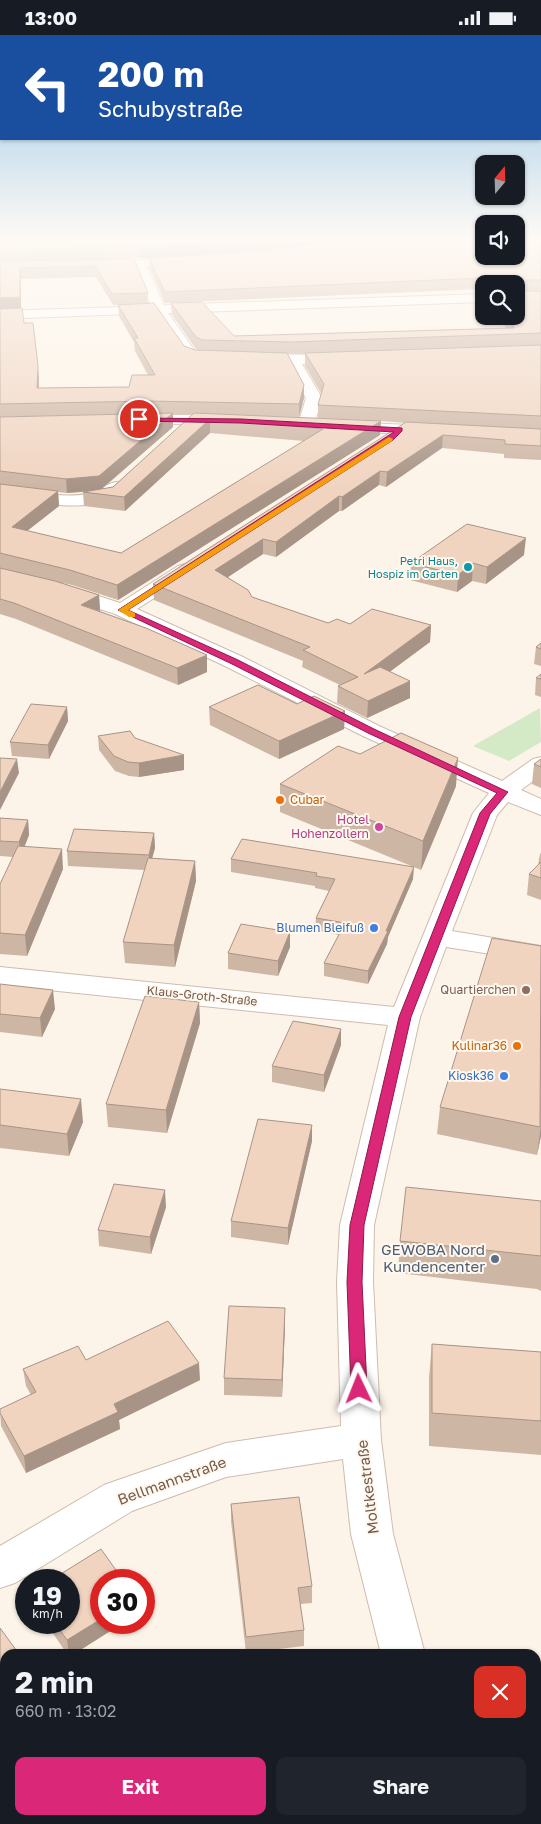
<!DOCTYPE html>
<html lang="en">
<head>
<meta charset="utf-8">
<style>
	:root { --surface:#171b24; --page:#20242c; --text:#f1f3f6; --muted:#9ea1a6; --accent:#db2777 }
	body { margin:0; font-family:"Golos Text",sans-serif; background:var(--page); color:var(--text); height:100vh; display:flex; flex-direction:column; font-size:19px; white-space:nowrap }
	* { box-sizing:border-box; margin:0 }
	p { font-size:16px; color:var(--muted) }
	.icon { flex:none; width:28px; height:28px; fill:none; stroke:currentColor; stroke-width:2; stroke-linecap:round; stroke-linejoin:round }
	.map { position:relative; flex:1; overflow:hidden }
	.panel { position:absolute; left:0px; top:1614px; width:541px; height:176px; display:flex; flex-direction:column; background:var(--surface); border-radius:15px 15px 0 0; box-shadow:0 1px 4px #0004 }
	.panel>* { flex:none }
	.guide { position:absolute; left:0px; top:0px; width:541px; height:105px; box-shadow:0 1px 4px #0004; background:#1a4fa0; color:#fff; overflow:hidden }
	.needle { width:32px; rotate:19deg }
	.fabs { position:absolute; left:475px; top:120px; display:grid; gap:10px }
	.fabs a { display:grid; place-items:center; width:50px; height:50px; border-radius:10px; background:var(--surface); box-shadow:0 1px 4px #0004; font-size:25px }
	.speed { position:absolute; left:15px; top:1534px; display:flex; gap:10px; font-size:25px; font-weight:700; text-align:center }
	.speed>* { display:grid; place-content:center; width:65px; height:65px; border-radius:50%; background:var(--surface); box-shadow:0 1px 4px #0004; line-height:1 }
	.speed small { font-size:12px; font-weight:400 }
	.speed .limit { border:8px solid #d22; background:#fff; color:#111 }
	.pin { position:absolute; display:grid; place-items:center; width:42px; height:42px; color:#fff; margin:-21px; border:2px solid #fff; border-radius:50%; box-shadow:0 1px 5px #0007 }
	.me { position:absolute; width:55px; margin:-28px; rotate:358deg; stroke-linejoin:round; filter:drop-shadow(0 0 4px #0008) }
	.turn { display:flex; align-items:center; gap:18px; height:105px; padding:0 15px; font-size:22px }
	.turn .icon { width:65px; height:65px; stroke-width:2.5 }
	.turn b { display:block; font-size:35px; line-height:42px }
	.round { display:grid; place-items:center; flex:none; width:52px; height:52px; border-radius:10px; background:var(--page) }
	.head { display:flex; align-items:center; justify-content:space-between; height:85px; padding:0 15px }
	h1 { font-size:30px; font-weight:700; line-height:38px }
	.primary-button { display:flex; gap:10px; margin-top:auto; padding:10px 15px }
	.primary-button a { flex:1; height:58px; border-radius:10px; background:var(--accent); color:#fff; font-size:20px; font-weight:700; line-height:58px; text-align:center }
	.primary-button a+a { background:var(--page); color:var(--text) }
	.status { display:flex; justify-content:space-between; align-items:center; height:35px; padding:0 25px; background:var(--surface); direction:ltr }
	.status svg { height:14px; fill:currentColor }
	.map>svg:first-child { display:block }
	.green { fill:#d4e9c6 }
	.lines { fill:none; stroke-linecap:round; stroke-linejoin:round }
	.minor-casing { stroke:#cebcae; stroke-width:2 }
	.minor { fill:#fff; fill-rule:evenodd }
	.wall { fill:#ceb6a5; fill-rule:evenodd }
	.shaded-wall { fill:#a89486 }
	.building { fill:#f0d4c0; stroke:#a89486 }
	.route { fill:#db2777; stroke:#8e194d }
	.slow { fill:#f59e0b }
	.culture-dot { fill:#0f9aa8; stroke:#fef8ee; stroke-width:2 }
	.food-dot { fill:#e8710a; stroke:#fef8ee; stroke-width:2 }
	.hotel-dot { fill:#d1479c; stroke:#fef8ee; stroke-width:2 }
	.shop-dot { fill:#3f7fe0; stroke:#fef8ee; stroke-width:2 }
	.education-dot { fill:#8d6e63; stroke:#fef8ee; stroke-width:2 }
	.service-dot { fill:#5c6f8a; stroke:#fef8ee; stroke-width:2 }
	.labels { text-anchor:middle; stroke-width:4; stroke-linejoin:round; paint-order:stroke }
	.far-culture-label { font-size:11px; fill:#0d838f; stroke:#fef8ee; text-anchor:end }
	.food-label { font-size:12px; fill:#c56008; stroke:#fef8ee; text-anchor:start }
	.hotel-label { font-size:12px; fill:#b23c85; stroke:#fef8ee; text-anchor:end }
	.shop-label { font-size:12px; fill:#366cbe; stroke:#fef8ee; text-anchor:end }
	.education-label { font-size:12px; fill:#785e54; stroke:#fef8ee; text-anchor:end }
	.street-label { font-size:12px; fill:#755b4c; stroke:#fef8ee }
	.near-service-label { font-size:15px; fill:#4e5e75; stroke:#fef8ee; text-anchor:end }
	.near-street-label { font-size:15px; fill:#755b4c; stroke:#fef8ee }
</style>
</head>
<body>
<div class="status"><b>13:00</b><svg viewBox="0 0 49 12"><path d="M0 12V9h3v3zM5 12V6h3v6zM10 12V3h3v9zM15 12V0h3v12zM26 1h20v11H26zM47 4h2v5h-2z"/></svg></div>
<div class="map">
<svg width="541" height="1789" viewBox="0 0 541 1789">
	<rect width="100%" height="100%" fill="#fcf4e8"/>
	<!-- green -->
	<path class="green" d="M540,673L541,707L509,726L473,711Z"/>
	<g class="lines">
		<!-- minor casing -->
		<g class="minor-casing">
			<path id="minor" d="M187,223L191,224L193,227L191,230L147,232L164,270L484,259V267L168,278L195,316L202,319L347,320L349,323L347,326L342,327L302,329L322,363L314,390L312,393H300L298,390L306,363L288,329L195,326L185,322L155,278L0,284V276L151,271L135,232L98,234L94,233L92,230L94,227Z
				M135,380H225L230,382L233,385L230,388L225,390L130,388L127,385L130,382Z
				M343,387L432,391L438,393L440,396L438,399L432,401L337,395L335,392L337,389Z
				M116,447L122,448L125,452C103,484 31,466 0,461V451C28,455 58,464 87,459C98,457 105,449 116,447Z
				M185,529L192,531L195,535L192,539L137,574L243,622L379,691L502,746L533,724L541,722V740L521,755L541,764V780L508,767L497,780L452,896L541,911V927L446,912L420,982L374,1190L373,1247L381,1405L393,1499L425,1619H381L351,1499L343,1424L226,1442L132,1476L15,1548L0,1553V1511L104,1450L118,1445L226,1408L341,1391L337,1247L340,1190L388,990L0,950V932L394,972L473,778L489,758L363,701L227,632L115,579L57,560L0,546V534L71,552L120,568L178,531Z
				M541,1682V1728L536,1729V1683Z
				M423,1785H472L473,1789H424Z"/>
		</g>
		<!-- minor -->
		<use href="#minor" class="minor"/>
	</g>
	<!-- wall -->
	<path class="wall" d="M0,204H541V425L504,423V419L442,413L386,452L379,450L342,476H339L276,522L263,519L228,542L252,562L328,588L350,589L431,590L430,607L390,636L410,663L367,683L337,668L338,651L340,650L302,632L303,626L154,565L153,549L406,388L381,386L380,400L118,565L72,550L58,547L99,560L100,576L207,637L178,650L16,584L0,579V226L134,224L148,258V268L184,311L195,315L199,316L196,314L172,280L171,268L234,301L506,293L498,281H516V249H484V256L481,254L165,268L150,234L149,223L253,217L327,208L253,216L140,223L0,226ZM96,242L113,270H118L119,281L134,307L135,316L148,340L129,352L39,353V344L24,288L21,273V244ZM287,319H305V331L321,358L318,370V383L267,381L299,382L304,363ZM173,380H193L113,452L102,454L173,392ZM210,398L304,406L121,518L27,496L59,471L58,457L67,458L83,457L84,471L125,476Z
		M524,520L486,549L472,546L457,557L410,545L411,528Z
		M541,608V631L534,629L536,612Z
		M541,639V662L535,660L536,643Z
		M297,669L345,676L344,694L279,724L210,690L209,672Z
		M67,672L68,686L49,724L12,721L10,707Z
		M98,701L135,703L184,735L139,742L129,741L115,736L99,715Z
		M360,719L456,751L421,835L280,777V749Z
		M541,724V753L532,749L534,729Z
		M0,783L28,785L29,800L25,811L63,834L27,921L0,919V849L13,822L0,821Z
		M154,798L155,813L152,823L195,826L196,846L175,932L125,928L123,907L145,835L68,831L67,816Z
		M541,818V865L527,860L529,839L538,830L540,819Z
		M231,824L413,844L388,902L387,909L368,949L324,941V928L339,900L315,895L316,883L329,856L315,853V851L231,837Z
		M290,897V912L278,941L228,934V918Z
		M541,911V1101L537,1120L437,1099L440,1072Z
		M0,949L55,974L42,1002L0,997Z
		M199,967L200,988L167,1098L108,1092L106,1069Z
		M341,994V1010L324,1057L272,1047V1031Z
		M0,1054L83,1087L69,1121L0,1113Z
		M312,1106L288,1210L231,1202V1186Z
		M541,1166V1256L537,1254L398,1238L400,1206Z
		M166,1172L151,1219L99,1211L98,1195Z
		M285,1290L282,1362L224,1360V1343Z
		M432,1309L541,1317V1420L429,1411V1342Z
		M86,1325L200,1345L119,1385L120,1394L26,1438L1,1391L0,1374L31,1360L26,1351L23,1334Z
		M231,1469L312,1551V1568L300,1569L304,1595V1611L246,1618L231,1486Z
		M46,1588H123L74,1619H67Z"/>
	<!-- shaded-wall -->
	<path class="shaded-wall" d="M269,204H366L253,216L140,223L139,212Z
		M20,233L21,244V273L0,275V263Z
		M38,331L39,344L38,366L37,353Z
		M304,350V363L299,382V369Z
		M173,378V392L100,455L67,458L66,444Z
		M210,384V398L125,476L124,462Z
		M381,386L380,400L118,565L117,550Z
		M443,400L442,413L386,452L387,437Z
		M380,436L379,450L342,476V462Z
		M58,456L59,471L13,507L12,492Z
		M339,461V476L276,522V507Z
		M526,503L524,520L486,549L487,532Z
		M263,504V519L216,550L215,535Z
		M473,528L472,546L457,557L458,540Z
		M99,560L100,576L81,570Z
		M431,590L430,607L364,656V639Z
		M207,620V637L178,650L177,633Z
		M410,646V663L367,683L368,666Z
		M67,672L68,686L49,724L48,710Z
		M345,676L344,694L279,724V706Z
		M184,720V735L139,742V728Z
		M458,723L456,751L421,835L423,806Z
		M17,724L19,738L0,775V757Z
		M28,785L29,800L20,822L19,807Z
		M154,798L155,813L149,835V820Z
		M62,814L63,834L27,921L25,900Z
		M195,826L196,846L175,932L174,910Z
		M414,832L413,844L388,902L387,909L368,949V936Z
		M290,897V912L278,941V926Z
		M53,955L55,974L42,1002L40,983Z
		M199,967L200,988L167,1098L166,1075Z
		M341,994V1010L324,1057V1040Z
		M81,1064L83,1087L69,1121L67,1099Z
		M312,1090V1106L288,1210V1193Z
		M541,1090V1101L537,1120Z
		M165,1155L166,1172L151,1219L150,1202Z
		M285,1273V1290L282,1362V1345Z
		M199,1328L200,1345L119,1385L120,1394L26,1438L24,1421L114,1369Z
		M101,1584V1588H123L74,1619H69L67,1605Z
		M5,1672V1696L0,1700V1676Z"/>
	<!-- building -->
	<path class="building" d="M0,204H269L139,212L0,215Z
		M362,204H484V221H516V204H541V245H517L516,249H486V246L481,243L165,257L149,223L253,217Z
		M134,224L148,258L112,259L95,231L20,233V262L0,263V226Z
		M516,256H541V298L293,307L202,305L196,302L171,268L202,267L234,301L514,293L507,281H516Z
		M154,268L184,311L195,315L287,318L304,350L299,369L149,366L0,369V274L22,273L24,288H33L38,331L37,353L129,352L132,340H155L134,303H138L118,270Z
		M541,310V381L318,370L324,349L305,318Z
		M173,378L99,441L66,444L0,436V382Z
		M194,378L381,386L117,550L70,535L0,518V449L58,456L12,492L121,518L323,394L210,384L124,462L83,457L113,452Z
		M406,387L541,394V411L505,409V405L443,400L387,437L380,436L342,462L339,461L276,507L263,504L215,535L248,555L252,562L328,588L337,584L350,589L372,574L431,590L364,639L380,632L410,646L368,666L338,651L358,642L303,615L310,612L153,549Z
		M467,489L526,503L487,532L473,528L458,540L411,528Z
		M0,533L55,546L99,560L81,570L146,593L207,620L177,633L14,568L0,564Z
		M541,608V614L536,612Z
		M541,639V644L536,643Z
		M258,650L297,669L314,661L345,676L279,706L209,672Z
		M31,669L67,672L48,710L10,707Z
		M130,696L135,703L184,720L139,728L128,727L114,721L98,701Z
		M401,698L458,723L423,806L280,749L338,711L360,719Z
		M0,723L17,724L0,757Z
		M541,724V732L534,729Z
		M0,783L28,785L19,807L0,806Z
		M74,794L154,798L149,820L67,816Z
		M242,804L414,832L386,896H388L368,936L324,928L345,888L316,883L335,844L316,841L317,838L231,824Z
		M18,811L62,814L25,900L0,898V849Z
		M148,823L195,826L174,910L123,907Z
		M541,827V843L529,839Z
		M241,889L290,897L278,926L228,918Z
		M492,903L541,911L540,1092L440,1072Z
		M0,949L53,955L40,983L0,979Z
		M145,961L199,967L166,1075L106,1069Z
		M293,986L341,994L324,1040L272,1031Z
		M0,1054L81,1064L67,1099L0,1090Z
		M258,1084L312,1090L288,1193L231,1186Z
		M114,1149L165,1155L150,1202L98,1195Z
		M406,1152L541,1166V1221L400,1206Z
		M229,1271L285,1273L282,1345L224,1343Z
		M168,1286L199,1328L114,1369L118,1377L24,1421L0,1378V1374L36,1357L23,1334L78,1311L86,1325Z
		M432,1309L541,1317V1386L432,1378Z
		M299,1462L312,1551L298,1553L304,1595L246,1602L231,1469Z
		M101,1514L123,1545H101V1584L67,1605L55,1588H69V1545H51Z
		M0,1593L19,1619H5V1672L0,1676Z"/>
	<!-- sky -->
	<linearGradient id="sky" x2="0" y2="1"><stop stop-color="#96c5e7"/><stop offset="0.45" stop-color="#fefaf5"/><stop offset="1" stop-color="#fefaf5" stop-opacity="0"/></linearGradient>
	<rect width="541" height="454" fill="url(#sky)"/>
	<!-- route -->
	<path class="route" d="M139,383L241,384L402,393V396L393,405L128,575L238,625L374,694L508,757L490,779L411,982L364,1190L362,1247L367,1354L365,1358L359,1360L354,1358L351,1354L347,1247L350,1190L399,982L480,778L497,758L368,698L232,629L118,575L394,397L241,388L137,386L136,384Z"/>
	<!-- slow -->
	<path class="slow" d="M389,402L393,404L392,406L128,575L135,578V582H129L118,575Z"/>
	<!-- markers -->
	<circle class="culture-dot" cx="468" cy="532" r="5"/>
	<g class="food-dot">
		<circle cx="280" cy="765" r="5"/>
		<circle cx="517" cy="1011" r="5"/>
	</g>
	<circle class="hotel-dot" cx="379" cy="792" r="5"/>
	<g class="shop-dot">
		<circle cx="374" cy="893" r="5"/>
		<circle cx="504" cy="1041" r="5"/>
	</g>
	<circle class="education-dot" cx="526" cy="955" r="5"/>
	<circle class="service-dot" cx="495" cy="1224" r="5"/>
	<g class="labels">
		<!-- far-culture labels -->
		<g class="far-culture-label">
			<text x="458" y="530">Petri Haus,<tspan x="458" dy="13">Hospiz im Garten</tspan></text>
		</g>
		<!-- food labels -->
		<g class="food-label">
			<text x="290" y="769">Cubar</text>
			<text x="507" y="1015" text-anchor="end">Kulinar36</text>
		</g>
		<!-- hotel labels -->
		<g class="hotel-label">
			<text x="369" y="789">Hotel<tspan x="369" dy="14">Hohenzollern</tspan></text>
		</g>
		<!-- shop labels -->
		<g class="shop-label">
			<text x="364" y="897">Blumen Bleifuß</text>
			<text x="494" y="1045">Kiosk36</text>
		</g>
		<!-- education labels -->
		<g class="education-label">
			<text x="516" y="959">Quartierchen</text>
		</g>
		<!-- street labels -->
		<g class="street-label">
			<text transform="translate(202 961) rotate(6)" y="4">Klaus-Groth-Straße</text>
		</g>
		<!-- near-service labels -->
		<g class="near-service-label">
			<text x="485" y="1220">GEWOBA Nord<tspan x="485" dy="17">Kundencenter</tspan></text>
		</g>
		<!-- near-street labels -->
		<g class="near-street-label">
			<text transform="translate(172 1446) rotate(-20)" y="5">Bellmannstraße</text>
			<text transform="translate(368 1452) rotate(-97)" y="5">Moltkestraße</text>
		</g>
	</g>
</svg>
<div class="fabs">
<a><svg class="needle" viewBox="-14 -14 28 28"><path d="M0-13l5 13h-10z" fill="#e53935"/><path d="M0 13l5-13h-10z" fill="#9ea1a6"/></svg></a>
<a><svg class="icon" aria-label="sound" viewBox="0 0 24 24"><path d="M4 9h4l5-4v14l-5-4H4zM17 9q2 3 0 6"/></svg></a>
<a><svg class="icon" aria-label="search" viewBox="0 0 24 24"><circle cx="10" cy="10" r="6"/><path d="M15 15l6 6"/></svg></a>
</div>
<div class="speed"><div>19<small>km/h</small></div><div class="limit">30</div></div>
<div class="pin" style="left:139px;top:384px;background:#d93025"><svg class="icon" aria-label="arrive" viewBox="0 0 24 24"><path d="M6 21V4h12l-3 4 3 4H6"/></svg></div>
<svg class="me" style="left:359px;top:1354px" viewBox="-20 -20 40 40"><path d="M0-17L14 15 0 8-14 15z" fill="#db2777" stroke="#fff" stroke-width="4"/></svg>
<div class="guide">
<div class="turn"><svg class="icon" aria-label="left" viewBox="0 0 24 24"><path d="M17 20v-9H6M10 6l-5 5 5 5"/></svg><div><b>200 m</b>Schubystraße</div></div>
</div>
<section class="panel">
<div class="head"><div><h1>2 min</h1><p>660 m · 13:02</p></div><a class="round" style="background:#d93025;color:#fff"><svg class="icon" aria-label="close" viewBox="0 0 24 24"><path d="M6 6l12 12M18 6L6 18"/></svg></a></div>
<div class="primary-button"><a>Exit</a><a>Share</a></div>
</section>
</div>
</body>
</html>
